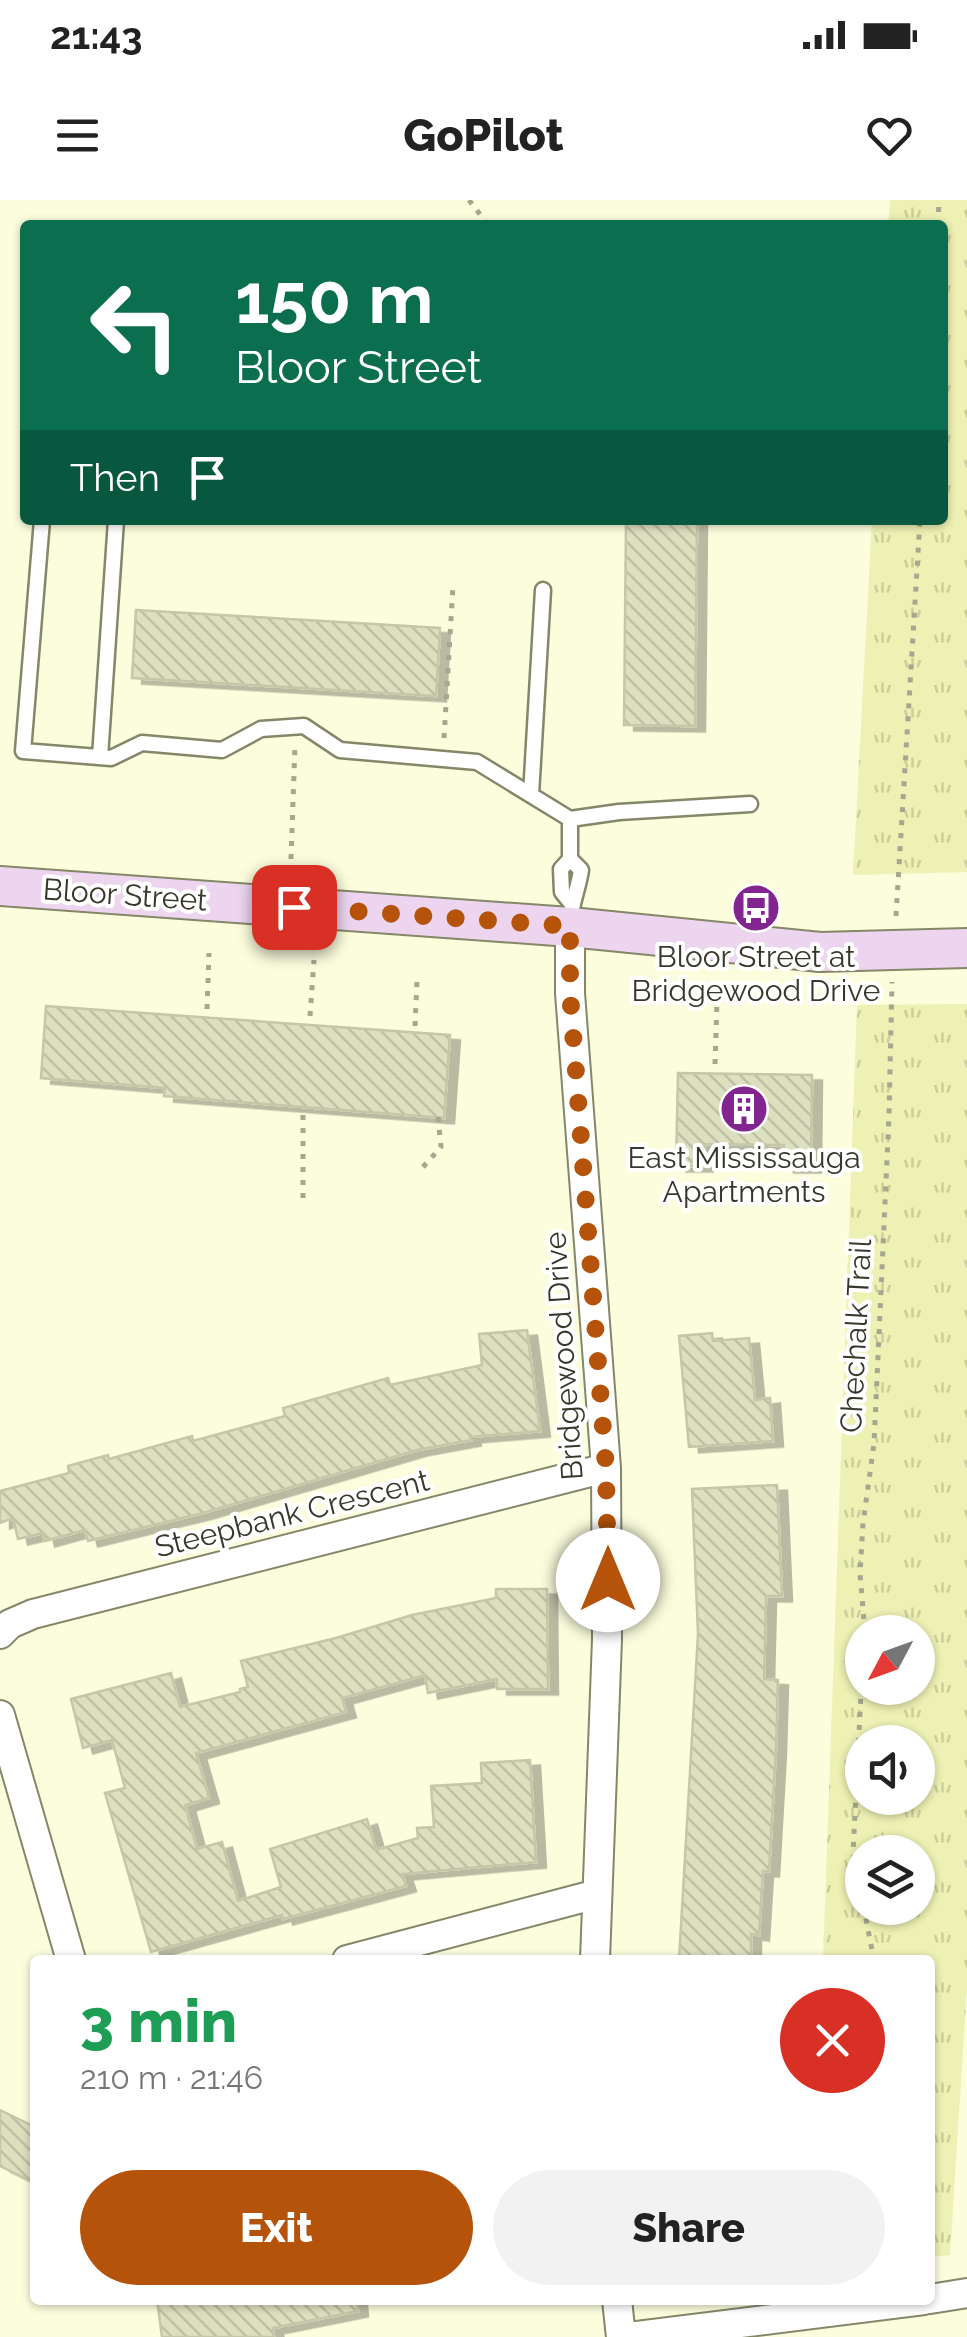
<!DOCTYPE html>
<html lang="en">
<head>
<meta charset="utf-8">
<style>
	:root { --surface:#fff; --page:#f2f2f2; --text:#222; --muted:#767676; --accent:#b45309 }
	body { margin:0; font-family:Raleway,sans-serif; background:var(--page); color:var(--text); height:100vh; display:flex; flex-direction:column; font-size:38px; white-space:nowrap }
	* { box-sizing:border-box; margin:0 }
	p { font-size:32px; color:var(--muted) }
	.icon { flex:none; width:55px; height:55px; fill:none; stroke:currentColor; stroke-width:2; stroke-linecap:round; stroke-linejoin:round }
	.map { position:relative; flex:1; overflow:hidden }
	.details { position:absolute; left:30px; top:1755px; width:905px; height:350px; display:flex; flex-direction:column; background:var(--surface); border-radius:10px; box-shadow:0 2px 8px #0004 }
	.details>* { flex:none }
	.guide { position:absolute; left:20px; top:20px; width:928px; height:305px; border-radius:10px; box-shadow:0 2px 8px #0004; background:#0b6e4f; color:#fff; overflow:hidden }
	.needle { width:65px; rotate:229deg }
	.buttons { position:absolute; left:845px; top:1415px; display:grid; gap:20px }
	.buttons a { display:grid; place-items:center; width:90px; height:90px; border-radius:50%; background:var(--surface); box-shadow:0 2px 8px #0004; font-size:50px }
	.pin { position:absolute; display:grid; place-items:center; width:85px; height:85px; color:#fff; margin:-42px; border-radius:20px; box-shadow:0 5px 15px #0006 }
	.me { position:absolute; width:110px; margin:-55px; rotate:0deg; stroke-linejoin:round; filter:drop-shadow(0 0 8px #0008) }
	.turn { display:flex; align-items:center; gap:35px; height:210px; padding:0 50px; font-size:45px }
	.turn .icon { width:130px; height:130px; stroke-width:2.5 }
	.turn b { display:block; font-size:70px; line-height:85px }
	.then { display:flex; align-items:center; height:95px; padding:0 50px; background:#0003; gap:20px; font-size:38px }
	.round { display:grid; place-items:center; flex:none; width:105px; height:105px; border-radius:52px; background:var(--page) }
	.summary { display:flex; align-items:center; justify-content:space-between; height:170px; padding:0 50px }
	h1 { font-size:60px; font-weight:800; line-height:75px; color:#1e9e55 }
	.action { display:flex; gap:20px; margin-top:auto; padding:20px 50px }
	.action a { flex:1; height:115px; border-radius:60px; background:var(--accent); color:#fff; font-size:40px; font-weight:800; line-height:115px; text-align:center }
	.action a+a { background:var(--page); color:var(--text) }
	.status { display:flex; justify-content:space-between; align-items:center; height:70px; padding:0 50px; background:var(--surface); direction:ltr }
	.status svg { height:28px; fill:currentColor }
	header { display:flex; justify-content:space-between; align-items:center; height:130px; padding:0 50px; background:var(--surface); font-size:45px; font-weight:800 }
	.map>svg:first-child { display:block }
	.grass { fill:url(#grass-tufts); fill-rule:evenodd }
	.building { fill:url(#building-back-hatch); stroke:#c5c7a8; stroke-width:2.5; filter:url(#shadow) }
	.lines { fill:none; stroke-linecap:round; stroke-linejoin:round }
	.service-casing { stroke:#858769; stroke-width:19 }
	.minor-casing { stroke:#858769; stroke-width:32 }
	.secondary-casing { stroke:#858769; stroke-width:42 }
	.path { stroke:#a6a790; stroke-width:5; stroke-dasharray:5 8; stroke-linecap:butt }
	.service { stroke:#fff; stroke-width:14 }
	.minor { stroke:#fff; stroke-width:28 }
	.secondary { stroke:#edd5f0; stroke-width:38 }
	.route { stroke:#b45309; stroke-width:18; stroke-dasharray:0 32.4 }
	.labels { text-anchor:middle; stroke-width:8; stroke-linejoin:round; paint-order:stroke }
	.street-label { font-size:30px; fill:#37372b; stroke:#fff }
	.poi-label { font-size:30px; fill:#37372b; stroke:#fff }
</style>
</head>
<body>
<div class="status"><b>21:43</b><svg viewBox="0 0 49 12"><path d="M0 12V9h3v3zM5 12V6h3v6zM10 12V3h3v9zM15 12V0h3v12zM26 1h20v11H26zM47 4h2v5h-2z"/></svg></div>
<header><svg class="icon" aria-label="menu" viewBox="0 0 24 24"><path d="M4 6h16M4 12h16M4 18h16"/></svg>GoPilot<svg class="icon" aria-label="heart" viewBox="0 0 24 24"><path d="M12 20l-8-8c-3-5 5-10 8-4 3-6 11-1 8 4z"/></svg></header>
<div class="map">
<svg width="967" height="2137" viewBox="0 0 967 2137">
	<defs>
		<pattern id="grass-tufts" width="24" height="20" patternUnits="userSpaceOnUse" patternTransform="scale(2.5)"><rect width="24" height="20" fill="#edf1b3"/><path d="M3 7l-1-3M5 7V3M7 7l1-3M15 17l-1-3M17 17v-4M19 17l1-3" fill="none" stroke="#cccf9a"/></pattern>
		<pattern id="building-back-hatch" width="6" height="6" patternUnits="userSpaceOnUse" patternTransform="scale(2.5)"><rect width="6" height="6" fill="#dde0bf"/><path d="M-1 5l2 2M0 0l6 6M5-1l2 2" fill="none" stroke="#bec1a4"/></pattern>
		<filter id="shadow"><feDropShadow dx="10" dy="5.5" stdDeviation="0" flood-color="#0004"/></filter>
	</defs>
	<rect width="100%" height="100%" fill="#fbfddd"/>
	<!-- grass -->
	<path class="grass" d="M890,0H967V672L853,675L872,320H942V25H888Z
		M967,804V1787L950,2055L930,2057V1760H823L857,805ZM862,1432H918V1488H862ZM862,1542H918V1598H862ZM862,1652H918V1708H862Z"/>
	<!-- building -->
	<path class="building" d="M626,320H697L695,526L624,525Z
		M136,410L440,428L436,496L132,478Z
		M46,806L450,835L444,918L164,896L165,888L41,878Z
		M678,873L812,875L811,967H784V945L704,944L703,966H676Z
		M527,1130L540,1231L470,1237L471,1240L417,1250L203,1313L88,1341L85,1330L45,1341L43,1333L18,1339L13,1318L0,1323V1291L69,1273L68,1266L108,1255L109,1259L192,1236L193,1241L285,1216L283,1208L388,1178L390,1185L482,1165L479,1134Z
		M712,1133L713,1141L749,1138L755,1200L770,1198L773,1241L689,1247L679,1136Z
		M777,1285L782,1396H766L764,1479L778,1480L776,1548L769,1671H763L759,1735L751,1734V1760H679L698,1434L692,1289Z
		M496,1389H547L548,1489H497V1479L428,1493L425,1475L342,1498L346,1512L196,1553L209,1598L185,1605L197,1649L222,1642L238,1701L281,1687L270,1649L367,1619L376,1650L418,1638L417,1628L434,1627L431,1586L482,1583L481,1563L530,1560L536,1662L402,1674L406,1686L283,1719L282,1715L151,1752L105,1593L125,1588L112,1540L83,1548L71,1499L171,1473L180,1507L240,1492V1489L248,1487L241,1461L336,1438L412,1415L496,1398Z
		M0,1910L35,1927V1983L0,1966Z
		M157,2100H357L358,2111L273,2128L274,2137H162Z"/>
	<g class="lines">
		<!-- service casing -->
		<g class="service-casing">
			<path id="service" d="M42,320L23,551L111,558L142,543L222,550L261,529L304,526L340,550L477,562L570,619
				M100,557L116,320
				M531,595L543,390
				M570,659L561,669L562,692L570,702
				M570,726C570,705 578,691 581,670L570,659V619L619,612L750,604"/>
		</g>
		<!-- minor casing -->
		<g class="minor-casing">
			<path id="minor" d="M570,727V793L606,1268L607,1439L595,1760
				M0,1434L10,1424L33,1414L606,1268
				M0,1515L71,1760
				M347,1760L597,1694
				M930,2099L967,2093
				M617,2100L621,2137
				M629,2137L924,2100"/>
		</g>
		<!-- secondary casing -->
		<g class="secondary-casing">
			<path id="secondary" d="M0,686L570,727L820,752L967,748"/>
		</g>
		<!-- path -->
		<path class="path" d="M469,0L488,25
			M938,25L939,0
			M444,538L453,386
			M291,659L295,545
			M896,716L920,320
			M207,809L209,753
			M310,816L314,760
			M415,826L417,781
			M715,864L717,801
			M303,915V1001
			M423,967L441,947L438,917
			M865,1432L860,1374L863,1323L874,1244L889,916L892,782
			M862,1473L853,1653L874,1760"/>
		<!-- service -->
		<use href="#service" class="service"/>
		<!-- minor -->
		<use href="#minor" class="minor"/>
		<!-- secondary -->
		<use href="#secondary" class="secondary"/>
	</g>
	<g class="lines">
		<!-- route -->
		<path class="route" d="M294,707L570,726V793L606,1268L608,1380"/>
	</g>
	<!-- icons -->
	<defs>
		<g id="bus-disc" transform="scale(2.5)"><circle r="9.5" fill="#822591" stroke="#fff"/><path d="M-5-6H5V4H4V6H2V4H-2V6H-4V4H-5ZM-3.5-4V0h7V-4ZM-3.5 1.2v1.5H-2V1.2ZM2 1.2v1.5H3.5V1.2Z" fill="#fff"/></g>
		<g id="building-disc" transform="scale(2.5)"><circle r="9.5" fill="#822591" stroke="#fff"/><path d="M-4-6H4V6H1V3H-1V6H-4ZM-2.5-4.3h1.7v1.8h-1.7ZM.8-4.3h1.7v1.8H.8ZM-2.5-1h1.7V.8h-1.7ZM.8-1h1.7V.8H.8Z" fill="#fff"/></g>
	</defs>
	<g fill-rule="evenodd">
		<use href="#bus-disc" x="756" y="708"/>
		<use href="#building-disc" x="744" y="909"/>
	</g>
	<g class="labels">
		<!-- street labels -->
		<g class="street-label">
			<text transform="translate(125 695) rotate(4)" y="10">Bloor Street</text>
			<text transform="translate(856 1136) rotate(-87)" y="10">Chechalk Trail</text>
			<text transform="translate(564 1156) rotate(-94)" y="10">Bridgewood Drive</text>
			<text transform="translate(292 1314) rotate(-14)" y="10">Steepbank Crescent</text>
		</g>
		<!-- poi labels -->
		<g class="poi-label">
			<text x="756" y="767">Bloor Street at<tspan x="756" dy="34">Bridgewood Drive</tspan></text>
			<text x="744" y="968">East Mississauga<tspan x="744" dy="34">Apartments</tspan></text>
		</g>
	</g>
</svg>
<div class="buttons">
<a><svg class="needle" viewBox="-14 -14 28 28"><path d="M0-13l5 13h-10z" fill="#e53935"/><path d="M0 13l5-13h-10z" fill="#767676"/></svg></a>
<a><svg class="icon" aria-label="sound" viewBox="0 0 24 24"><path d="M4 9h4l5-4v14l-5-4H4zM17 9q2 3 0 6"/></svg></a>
<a><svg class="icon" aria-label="layers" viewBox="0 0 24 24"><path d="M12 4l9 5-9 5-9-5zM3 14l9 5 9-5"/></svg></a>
</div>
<div class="pin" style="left:294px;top:707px;background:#d93025"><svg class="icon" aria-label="arrive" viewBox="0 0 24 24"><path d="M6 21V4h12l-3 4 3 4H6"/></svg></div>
<svg class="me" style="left:608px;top:1380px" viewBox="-20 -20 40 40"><circle r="19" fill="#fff"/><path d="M0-13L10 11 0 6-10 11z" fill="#b45309"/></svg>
<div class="guide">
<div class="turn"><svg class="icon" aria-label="left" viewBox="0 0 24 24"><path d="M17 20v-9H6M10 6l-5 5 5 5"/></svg><div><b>150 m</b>Bloor Street</div></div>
<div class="then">Then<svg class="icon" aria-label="arrive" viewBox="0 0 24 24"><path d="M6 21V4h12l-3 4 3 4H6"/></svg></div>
</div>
<section class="details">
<div class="summary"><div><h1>3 min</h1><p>210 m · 21:46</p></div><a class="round" style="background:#d93025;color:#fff"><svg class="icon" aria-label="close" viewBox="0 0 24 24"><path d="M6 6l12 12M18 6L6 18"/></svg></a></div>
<div class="action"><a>Exit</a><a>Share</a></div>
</section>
</div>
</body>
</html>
